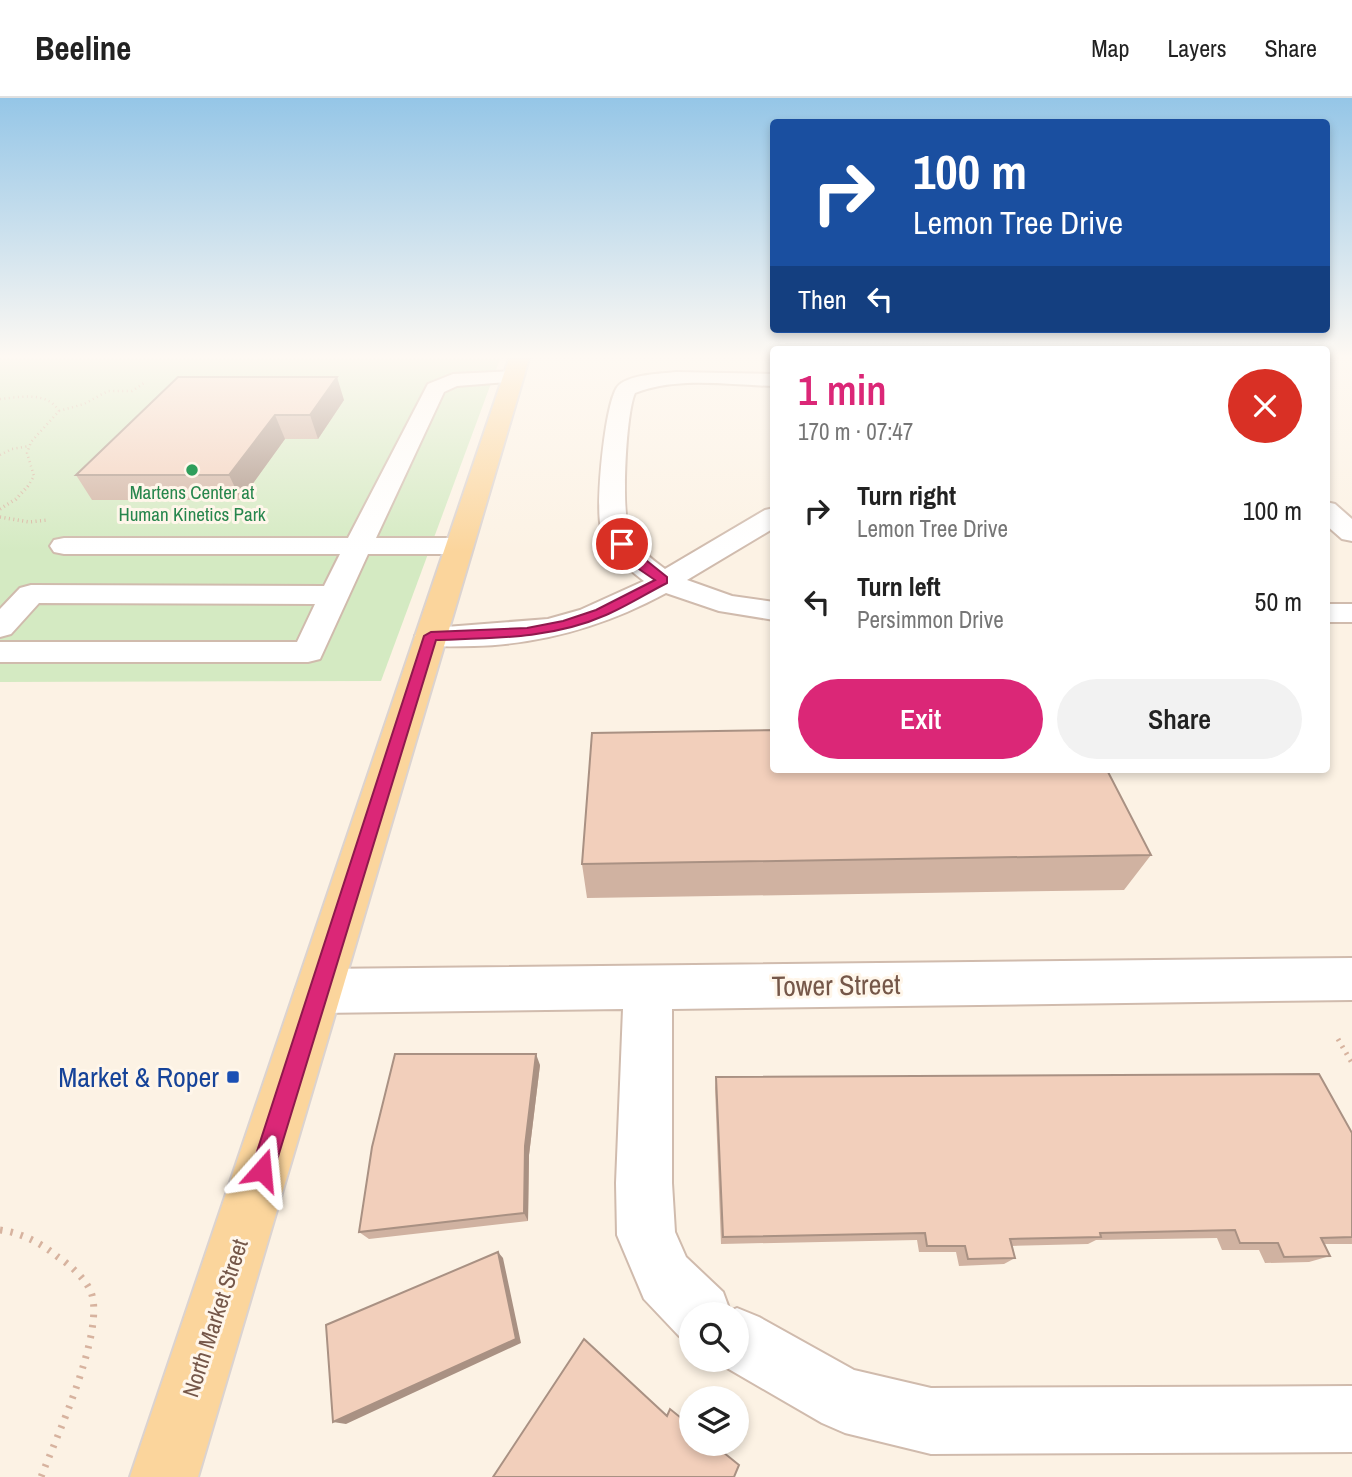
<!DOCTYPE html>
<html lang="en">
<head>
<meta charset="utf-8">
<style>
	:root { --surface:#fff; --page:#f2f2f2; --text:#222; --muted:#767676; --line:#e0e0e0; --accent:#db2777 }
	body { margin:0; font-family:"Archivo Narrow",sans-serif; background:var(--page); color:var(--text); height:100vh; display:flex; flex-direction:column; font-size:26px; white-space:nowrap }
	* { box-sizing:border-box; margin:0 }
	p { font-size:23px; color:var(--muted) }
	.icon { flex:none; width:38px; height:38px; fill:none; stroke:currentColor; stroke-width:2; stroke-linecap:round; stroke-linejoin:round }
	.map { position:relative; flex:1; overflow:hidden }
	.drawer { position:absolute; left:770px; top:248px; width:560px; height:427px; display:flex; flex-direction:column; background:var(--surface); border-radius:7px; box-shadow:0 4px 10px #0003 }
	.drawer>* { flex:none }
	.hud { position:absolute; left:770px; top:21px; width:560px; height:214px; border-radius:7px; box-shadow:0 4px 10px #0003; background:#1a4fa0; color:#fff; overflow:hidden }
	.controls { position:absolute; left:679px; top:1204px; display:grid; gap:14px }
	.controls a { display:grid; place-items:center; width:70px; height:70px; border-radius:50%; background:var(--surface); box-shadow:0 4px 10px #0003; font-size:35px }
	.pin { position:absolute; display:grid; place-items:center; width:60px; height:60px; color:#fff; margin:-30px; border:4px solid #fff; border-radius:50%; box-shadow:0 2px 7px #0007 }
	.me { position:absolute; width:77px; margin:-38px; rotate:18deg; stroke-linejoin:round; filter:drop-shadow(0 0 5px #0008) }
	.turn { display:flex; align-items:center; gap:24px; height:147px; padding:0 28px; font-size:32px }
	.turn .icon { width:91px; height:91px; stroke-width:2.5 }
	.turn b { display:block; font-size:49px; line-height:60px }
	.then { display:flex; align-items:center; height:66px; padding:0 28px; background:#0003; gap:14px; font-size:26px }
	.round { display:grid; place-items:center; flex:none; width:74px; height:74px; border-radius:37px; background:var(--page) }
	.headline { display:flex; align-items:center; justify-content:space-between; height:119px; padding:0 28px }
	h1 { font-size:42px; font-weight:600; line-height:52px; color:var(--accent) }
	.button { display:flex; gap:14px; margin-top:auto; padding:14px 28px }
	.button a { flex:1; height:80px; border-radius:42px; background:var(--accent); color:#fff; font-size:28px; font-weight:600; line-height:80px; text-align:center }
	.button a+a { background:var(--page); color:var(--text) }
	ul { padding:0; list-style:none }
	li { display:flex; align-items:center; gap:21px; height:91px; padding:0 28px }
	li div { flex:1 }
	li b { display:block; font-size:26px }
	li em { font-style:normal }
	header { display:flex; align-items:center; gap:42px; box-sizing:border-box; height:98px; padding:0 35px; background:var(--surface); border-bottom:2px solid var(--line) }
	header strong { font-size:33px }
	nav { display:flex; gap:38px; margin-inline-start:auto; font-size:24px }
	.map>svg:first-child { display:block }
	.green { fill:#d4eac2 }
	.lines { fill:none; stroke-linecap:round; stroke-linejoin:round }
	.minor-casing { stroke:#d0bbad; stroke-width:4 }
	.major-casing { stroke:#dbd3d0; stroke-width:4 }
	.path-far3 { stroke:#d7b39f; stroke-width:2.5; stroke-dasharray:1 3.5; stroke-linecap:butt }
	.path-far2 { stroke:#d7b39f; stroke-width:3.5; stroke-dasharray:1 3.5; stroke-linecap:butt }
	.path-far1 { stroke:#d7b39f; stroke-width:5; stroke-dasharray:2 6; stroke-linecap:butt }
	.path { stroke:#d7b39f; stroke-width:7; stroke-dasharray:2.5 8; stroke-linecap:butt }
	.minor { fill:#fff; fill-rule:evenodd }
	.major { fill:#fbd59c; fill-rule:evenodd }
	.wall { fill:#d0b2a1 }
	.shaded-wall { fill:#a99183 }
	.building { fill:#f2cfbb; stroke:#a99183; stroke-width:2 }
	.route { fill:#db2777; stroke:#8e194d; stroke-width:2 }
	.leisure-dot { fill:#2e9e5b; stroke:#fff6ea; stroke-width:2.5 }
	.transit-dot { fill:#1a4fb4; stroke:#fff6ea; stroke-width:2.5 }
	.labels { text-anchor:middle; stroke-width:6; stroke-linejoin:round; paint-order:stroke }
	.far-leisure-label { font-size:19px; fill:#27864d; stroke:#fff6ea }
	.street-label { font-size:23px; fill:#755749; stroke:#fff6ea }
	.near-street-label { font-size:28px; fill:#755749; stroke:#fff6ea }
	.near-transit-label { font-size:28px; fill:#164399; stroke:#fff6ea; text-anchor:end }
</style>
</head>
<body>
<header>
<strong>Beeline</strong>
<nav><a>Map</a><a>Layers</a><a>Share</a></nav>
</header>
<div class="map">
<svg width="1352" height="1379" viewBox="0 0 1352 1379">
	<rect width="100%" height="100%" fill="#fcf2e4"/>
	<!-- green -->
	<path class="green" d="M0,261H500L381,583L0,584Z"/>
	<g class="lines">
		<!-- minor casing -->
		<g class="minor-casing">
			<path id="minor" d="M513,273L520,275L523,279L520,283L457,288L444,294L376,440H459L469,442L473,448L469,454L459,456H368L320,561L308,564H0V544H297L315,506L39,505L11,536L0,539V511L20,490L31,487L324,488L340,456H64L54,454L50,448L54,442L64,440H348L428,286L453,276Z
				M676,274L774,276V288C730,287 677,278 635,295C626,313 621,412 629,431C636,449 650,460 665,471L765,412L774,410V430L687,482L732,498L774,504V522L719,513L666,495C605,528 543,546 474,548C456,548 437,550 420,545L415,538L420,531L548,521L580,512L644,483C625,469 608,452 601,429C595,410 605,299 619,287C632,276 660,276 676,274Z
				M1326,404L1335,406L1352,421V443L1342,441L1326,427Z
				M1326,506H1352V524H1326Z
				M1352,860V902L672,911V1085L675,1134L686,1159L723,1194L730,1213L737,1210L759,1219L854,1272L931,1290L1352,1288V1354L931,1356L845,1335L822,1325L715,1263L737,1262V1216H691V1243L679,1238L644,1201L617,1137L616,1085L623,911L319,915L302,909L295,893L302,877L319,871Z"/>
		</g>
		<!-- major casing -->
		<g class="major-casing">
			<path id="major" d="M509,261H529L198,1379H130Z"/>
		</g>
		<!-- path-far3 -->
		<path class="path-far3" d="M0,301C20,299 47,293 59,313L31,344L27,355L34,378L27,390
			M59,313L84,306L108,293H132L144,285
			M0,357L12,351L29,348"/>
		<!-- path-far2 -->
		<path class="path-far2" d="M0,411L16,401L28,388
			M0,419L29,424L48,422"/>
		<!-- path-far1 -->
		<path class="path-far1" d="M1338,941L1352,965"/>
		<!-- path -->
		<path class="path" d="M0,1132C22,1135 41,1145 58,1159C70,1167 85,1180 91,1194C106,1233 56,1340 41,1379"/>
		<!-- minor -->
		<use href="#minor" class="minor"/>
		<!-- major -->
		<use href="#major" class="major"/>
	</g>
	<!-- wall -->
	<path class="wall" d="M178,279L344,302L318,341H285L241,402H92L76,377Z
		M1151,757L1124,792L587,800L582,766Z
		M540,967L529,1057L528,1123L369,1141L359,1134Z
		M716,979L1352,1035V1146H1325L1330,1158L1309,1164L1265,1165L1259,1152H1222L1217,1140L1096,1142L1088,1146L1011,1148L1015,1160L1004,1166L959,1168L956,1154H919L917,1142L721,1146L715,990Z"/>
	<!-- shaded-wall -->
	<path class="shaded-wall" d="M337,279L344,302L318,341L310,317Z
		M275,317L285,341L241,402L229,377Z
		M536,956L540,967L529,1057L528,1123L524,1115L525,1048Z
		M498,1154L503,1160L521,1245L346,1326L333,1324Z"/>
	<!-- building -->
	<path class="building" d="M178,279H337L310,317H275L229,377H76Z
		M774,632V672H1107L1151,757L582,766L592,635Z
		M395,956H536L525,1048L524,1115L359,1134L372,1049Z
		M1319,976L1352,1035V1139L1321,1140L1330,1158L1284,1159L1278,1145H1240L1235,1132L1100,1135L1101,1139L1010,1141L1015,1160L968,1161L965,1148H927L925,1135L723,1139L716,979Z
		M498,1154L516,1241L333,1324L326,1227Z
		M584,1241L667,1318L670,1311L691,1328V1346H713L739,1367L734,1379H493Z"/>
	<!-- sky -->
	<linearGradient id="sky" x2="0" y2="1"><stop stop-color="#95c6e7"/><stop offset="0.57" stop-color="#fef9f3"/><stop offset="1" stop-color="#fef9f3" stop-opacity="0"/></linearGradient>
	<rect width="1352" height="454" fill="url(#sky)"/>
	<!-- route -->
	<path class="route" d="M622,443L667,479V485C647,495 627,508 606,517C552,541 494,540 436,542L274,1072L270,1080L262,1084L254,1080L251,1072L424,538L431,534L527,530L563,523L596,512L655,482L636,469L618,449L617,446Z"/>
	<!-- markers -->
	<circle class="leisure-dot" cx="192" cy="372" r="7"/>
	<rect class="transit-dot" x="226" y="972" width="14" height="14" rx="3.5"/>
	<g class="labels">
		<!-- far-leisure labels -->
		<g class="far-leisure-label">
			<text x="192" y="401">Martens Center at<tspan x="192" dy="22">Human Kinetics Park</tspan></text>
		</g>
		<!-- street labels -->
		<g class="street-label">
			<text transform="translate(215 1220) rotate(-72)" y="8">North Market Street</text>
		</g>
		<!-- near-street labels -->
		<g class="near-street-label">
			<text transform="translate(836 887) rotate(-1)" y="10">Tower Street</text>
		</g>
		<!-- near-transit labels -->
		<g class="near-transit-label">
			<text x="219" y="989">Market &amp; Roper</text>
		</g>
	</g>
</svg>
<div class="controls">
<a><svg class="icon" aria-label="search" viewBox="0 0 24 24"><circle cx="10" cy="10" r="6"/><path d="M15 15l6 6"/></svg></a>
<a><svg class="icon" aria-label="layers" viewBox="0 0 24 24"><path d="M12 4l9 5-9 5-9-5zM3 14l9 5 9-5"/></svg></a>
</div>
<div class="pin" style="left:622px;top:446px;background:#d93025"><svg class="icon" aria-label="arrive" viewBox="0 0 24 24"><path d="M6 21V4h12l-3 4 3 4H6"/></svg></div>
<svg class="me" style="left:262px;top:1072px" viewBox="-20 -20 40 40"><path d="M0-17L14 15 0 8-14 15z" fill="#db2777" stroke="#fff" stroke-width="4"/></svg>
<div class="hud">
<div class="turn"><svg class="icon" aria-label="right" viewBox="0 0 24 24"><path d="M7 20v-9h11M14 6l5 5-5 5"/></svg><div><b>100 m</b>Lemon Tree Drive</div></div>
<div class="then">Then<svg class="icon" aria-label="left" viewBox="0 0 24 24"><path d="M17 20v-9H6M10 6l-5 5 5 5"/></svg></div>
</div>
<section class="drawer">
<div class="headline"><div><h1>1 min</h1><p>170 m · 07:47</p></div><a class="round" style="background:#d93025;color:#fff"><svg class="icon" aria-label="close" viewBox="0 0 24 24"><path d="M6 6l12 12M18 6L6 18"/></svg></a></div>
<ul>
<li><svg class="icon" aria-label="right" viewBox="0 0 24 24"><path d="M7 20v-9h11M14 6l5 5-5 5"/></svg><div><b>Turn right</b><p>Lemon Tree Drive</p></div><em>100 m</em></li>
<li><svg class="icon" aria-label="left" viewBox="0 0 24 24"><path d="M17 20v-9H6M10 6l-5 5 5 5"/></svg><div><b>Turn left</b><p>Persimmon Drive</p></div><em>50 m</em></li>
</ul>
<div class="button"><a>Exit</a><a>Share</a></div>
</section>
</div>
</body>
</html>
